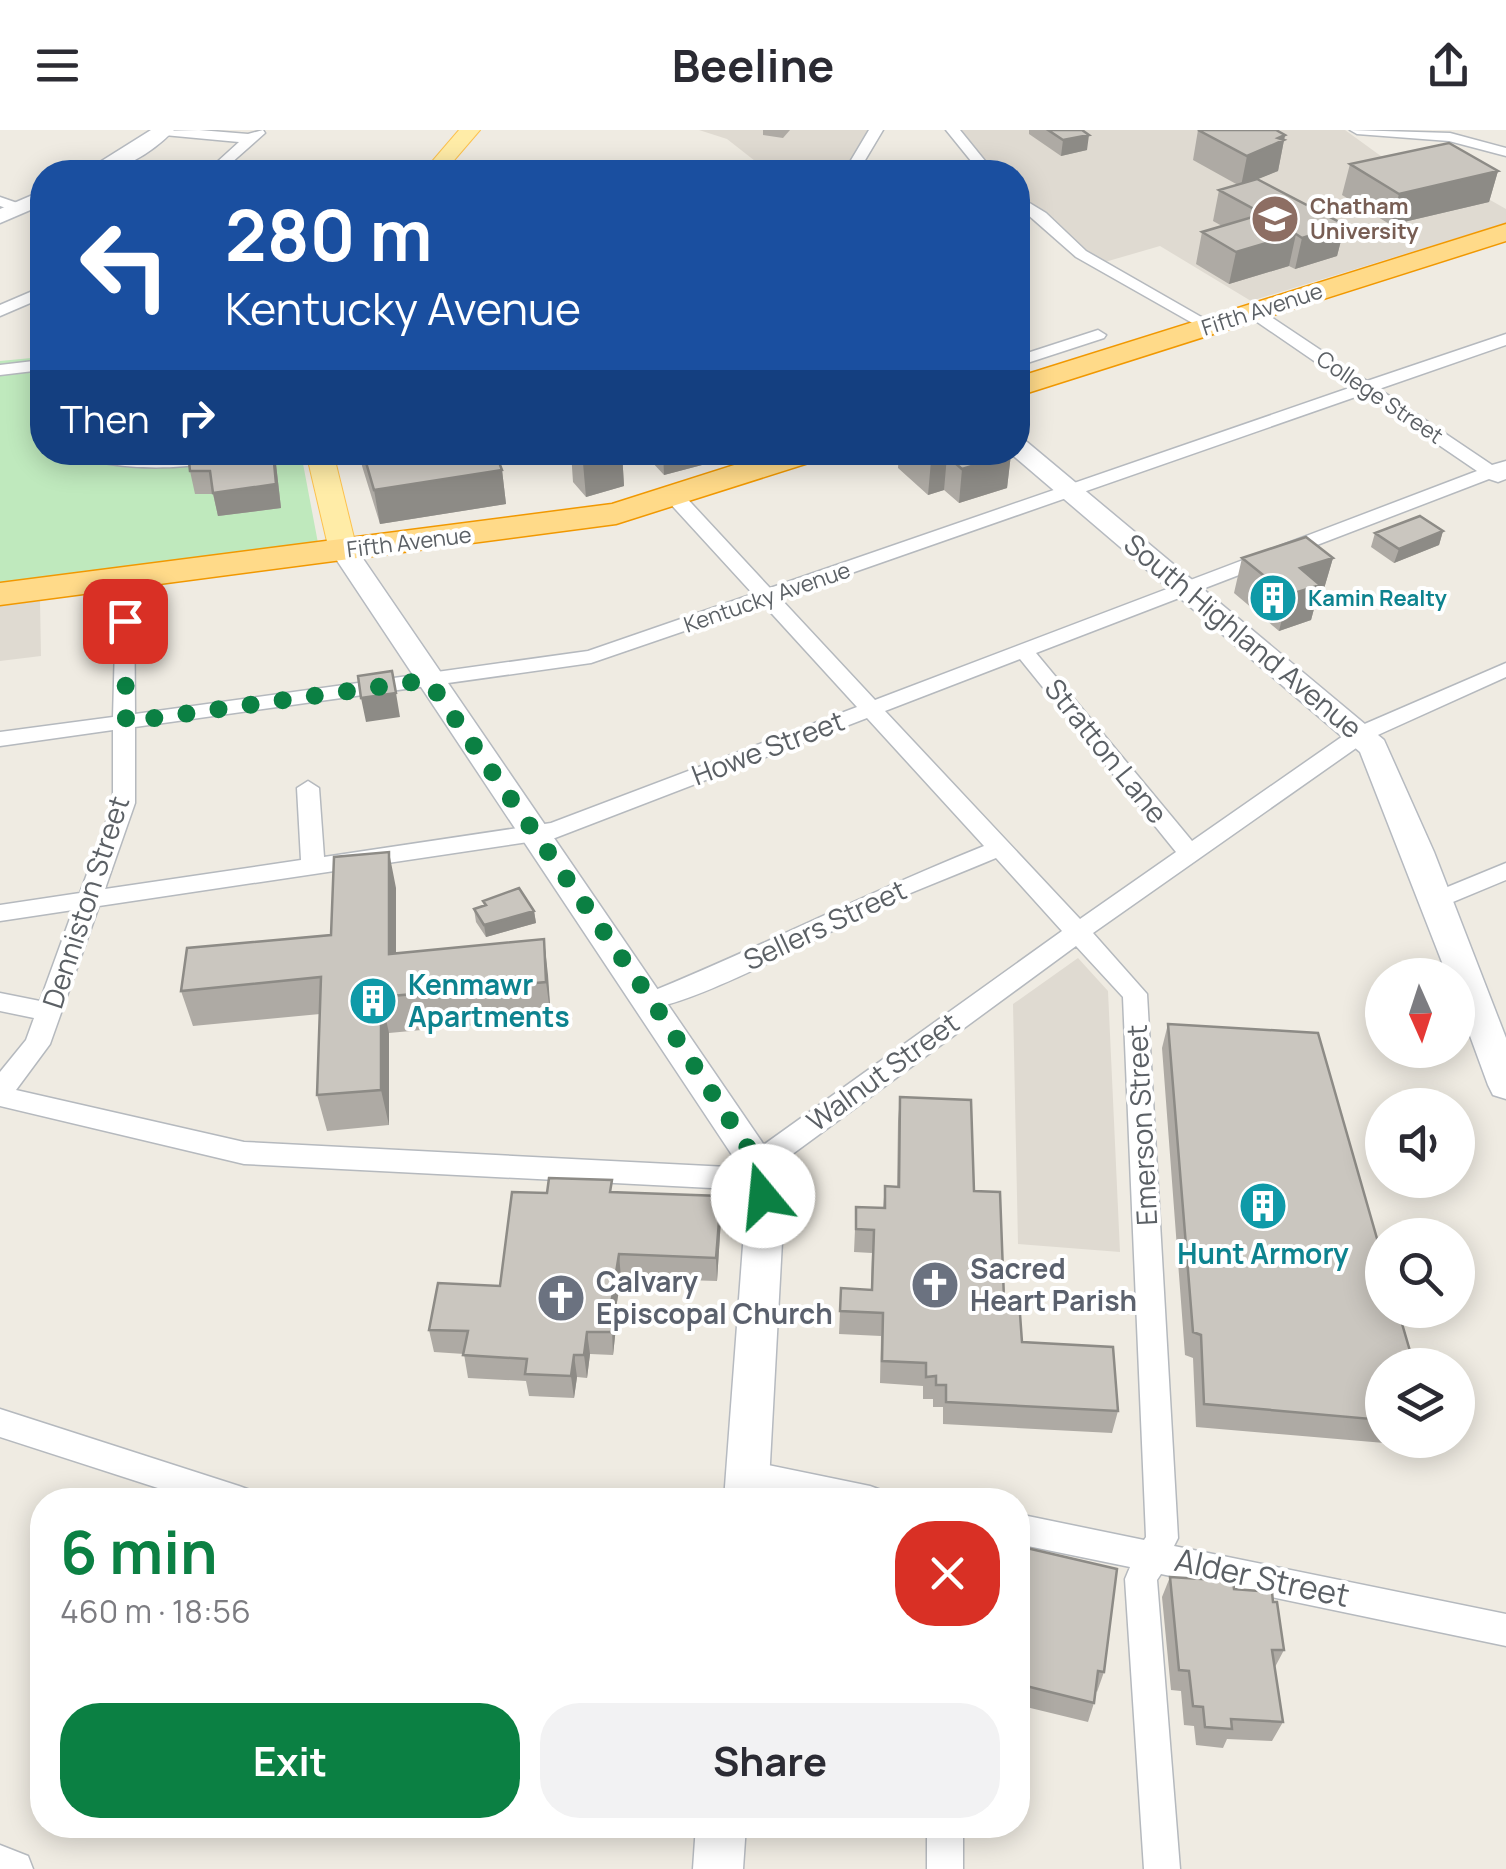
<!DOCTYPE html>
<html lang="en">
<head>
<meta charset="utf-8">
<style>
	:root { --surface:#fff; --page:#f2f2f3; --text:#2b2b33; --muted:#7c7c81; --accent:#0b8043 }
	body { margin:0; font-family:Manrope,sans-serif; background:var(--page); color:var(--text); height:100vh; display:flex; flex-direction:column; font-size:38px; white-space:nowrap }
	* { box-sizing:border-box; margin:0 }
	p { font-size:32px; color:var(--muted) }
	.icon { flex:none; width:55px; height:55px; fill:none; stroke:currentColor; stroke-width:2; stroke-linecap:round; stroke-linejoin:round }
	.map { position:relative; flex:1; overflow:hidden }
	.side { position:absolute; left:30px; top:1358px; width:1000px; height:350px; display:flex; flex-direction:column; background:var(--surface); border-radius:40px; box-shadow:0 5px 25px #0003 }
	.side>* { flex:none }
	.hud { position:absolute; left:30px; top:30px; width:1000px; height:305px; border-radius:40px; box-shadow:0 5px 25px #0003; background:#1a4fa0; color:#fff; overflow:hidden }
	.needle { width:65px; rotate:177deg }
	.buttons { position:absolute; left:1365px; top:828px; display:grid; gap:20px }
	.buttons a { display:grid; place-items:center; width:110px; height:110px; border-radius:50%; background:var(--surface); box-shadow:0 5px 25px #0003; font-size:50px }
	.pin { position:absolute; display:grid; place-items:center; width:85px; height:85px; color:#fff; margin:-42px; border-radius:20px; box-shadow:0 5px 15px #0006 }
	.me { position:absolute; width:110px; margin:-55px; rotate:343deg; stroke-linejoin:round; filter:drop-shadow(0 0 8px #0008) }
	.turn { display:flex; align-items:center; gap:35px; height:210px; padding:0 30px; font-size:45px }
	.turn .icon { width:130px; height:130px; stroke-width:2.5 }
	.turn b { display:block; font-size:70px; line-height:85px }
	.then { display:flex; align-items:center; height:95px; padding:0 30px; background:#0003; gap:20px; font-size:38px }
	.round { display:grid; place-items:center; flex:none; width:105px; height:105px; border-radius:40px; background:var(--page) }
	.overview { display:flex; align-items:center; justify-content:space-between; height:170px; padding:0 30px }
	h1 { font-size:60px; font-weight:700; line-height:75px; color:var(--accent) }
	.button { display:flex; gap:20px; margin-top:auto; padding:20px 30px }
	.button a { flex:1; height:115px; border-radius:40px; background:var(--accent); color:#fff; font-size:40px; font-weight:700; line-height:115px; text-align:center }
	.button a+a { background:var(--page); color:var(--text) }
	header { display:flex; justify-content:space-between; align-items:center; height:130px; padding:0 30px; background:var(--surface); font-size:45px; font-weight:700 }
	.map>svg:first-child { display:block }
	.education { fill:#dfdad1 }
	.green { fill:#bfe9bd }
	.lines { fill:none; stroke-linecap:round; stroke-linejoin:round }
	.street-casing { stroke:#b5b9be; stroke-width:3 }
	.secondary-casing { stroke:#b6bac0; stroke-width:3 }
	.primary-casing { stroke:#fdc24e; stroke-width:2 }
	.highway-casing { stroke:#f19800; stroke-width:3 }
	.street { fill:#fff; fill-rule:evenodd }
	.secondary { fill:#fff; fill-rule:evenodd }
	.primary { fill:#ffeca7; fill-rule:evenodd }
	.highway { fill:#ffda89; fill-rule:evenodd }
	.wall { fill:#aeaaa4 }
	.shaded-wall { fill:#8d8b86 }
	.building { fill:#cac6bf; stroke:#8d8b86; stroke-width:2.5 }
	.route { stroke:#0b8043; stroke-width:18; stroke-dasharray:0 32.4 }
	.labels { text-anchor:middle; stroke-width:8; stroke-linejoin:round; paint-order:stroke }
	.far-education-label { font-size:22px; font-weight:bold; fill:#785e54; stroke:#fff; text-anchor:start }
	.far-street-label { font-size:22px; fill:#5b6065; stroke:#fff }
	.far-culture-label { font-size:22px; font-weight:bold; fill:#0d838f; stroke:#fff; text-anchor:start }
	.street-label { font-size:28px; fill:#5b6065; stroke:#fff }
	.culture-label { font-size:28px; font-weight:bold; fill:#0d838f; stroke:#fff; text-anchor:start }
	.worship-label { font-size:28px; font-weight:bold; fill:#5b616d; stroke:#fff; text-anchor:start }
	.near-street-label { font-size:32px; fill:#5b6065; stroke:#fff }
</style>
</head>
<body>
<header><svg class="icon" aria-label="menu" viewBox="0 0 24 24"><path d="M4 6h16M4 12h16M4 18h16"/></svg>Beeline<svg class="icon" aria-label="share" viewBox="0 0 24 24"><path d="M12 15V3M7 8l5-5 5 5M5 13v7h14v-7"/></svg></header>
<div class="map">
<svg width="1506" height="1739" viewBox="0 0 1506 1739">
	<rect width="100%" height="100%" fill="#efebe2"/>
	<!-- education -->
	<path class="education" d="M699,0H876L851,42H769L727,9Z
		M953,0H1345L1396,37L1423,32L1506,79V93L1251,171L1160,116L1098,134L1018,70V42H987Z
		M40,471L41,526L0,531V476Z
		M1078,828L1108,861L1120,1122L1018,1114L1013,874Z"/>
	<!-- green -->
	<path class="green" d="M42,227V322L301,323L318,413L0,454V231Z"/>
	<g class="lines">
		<!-- street casing -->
		<g class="street-casing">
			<path id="street" d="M199,0L248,4L263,0L265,3L221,42H206L239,12L164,5L157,1Z
				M869,0H883L858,42H844Z
				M946,0H960L994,42H980Z
				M1350,0L1450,3L1506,18V26L1449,11L1357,4Z
				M1018,66L1046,83L1086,121L1217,196L1203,199L1076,127L1018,76Z
				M0,67L23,75L25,78L18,82L0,76Z
				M42,157V168L0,186V175Z
				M1247,179H1259L1367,251L1506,204V215L1379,259L1492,335L1506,331V349L1498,352L1489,349L1036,523L1192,711L1353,599L1506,533V547L1369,609L1093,803L1147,864L1178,1408L1174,1416L1506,1484V1516L1161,1444L1157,1450L1180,1739H1144L1125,1449L1130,1437L1018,1414V1384L1144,1410L1146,1407L1123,867L1076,816L768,1042L731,1059L244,1034L0,976V942L26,910L34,888L0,881V863L40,871L73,780L0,791V775L80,763L113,673V600L0,616V602L113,587L117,444L124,442L134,448L135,584L588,521L753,464L666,369V361H680L770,458L1352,257L1247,185ZM1364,264L1477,341L875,570L780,468ZM763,474L857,577L551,693L324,727L319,658L308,651L297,658L301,730L105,759L135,673V597L591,533ZM1020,529L1176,722L1080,789L885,581ZM867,588L984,716C869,762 759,818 643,865L639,871L643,877C675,887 855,788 896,769C929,755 963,742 996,728L1062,801L748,1026L728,1037L244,1012L16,960L50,914L99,776L555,708Z
				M1098,200L1106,205L1104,208L1018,236V226Z
				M42,230V240L0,245V235Z
				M76,322L138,327L244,322C217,341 103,344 76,322Z
				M1506,733V750L1436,779L1424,771L1428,765Z
				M0,1279L239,1356L250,1360L255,1370H195L0,1307Z
				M748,1331L870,1356L881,1360L886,1370C835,1370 785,1373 737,1355L732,1345L737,1335Z
				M927,1695H963V1739H927Z
				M0,1715L28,1726L33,1739H0Z"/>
		</g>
		<!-- secondary casing -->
		<g class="secondary-casing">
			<path id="secondary" d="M151,0H174C150,25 118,44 84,42Z
				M42,61V75L0,93V79Z
				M1018,309L1027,312L1384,610L1434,722L1506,908V969L1493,965L1488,955L1458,873V845H1447L1360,622L1009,322H1018Z
				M343,412L353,414L777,1034L784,1075L768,1370H724L746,1075L740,1037L330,420Z
				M696,1695H746L743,1739H693Z"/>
		</g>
		<!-- primary casing -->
		<g class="primary-casing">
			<path id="primary" d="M459,0H480L444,42H423Z
				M306,322H333L357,420L353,426H333L329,420Z"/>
		</g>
		<!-- highway casing -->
		<g class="highway-casing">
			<path id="highway" d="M1506,94V111L1018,266V247Z
				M775,322H826L821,329L616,394L0,475V453L612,374Z"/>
		</g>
		<!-- street -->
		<use href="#street" class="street"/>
		<!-- secondary -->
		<use href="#secondary" class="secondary"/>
		<!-- primary -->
		<use href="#primary" class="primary"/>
		<!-- highway -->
		<use href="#highway" class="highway"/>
	</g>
	<!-- wall -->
	<path class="wall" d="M763,0H790L783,8L763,5Z
		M1029,0H1082L1087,20L1061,26L1029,4Z
		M1198,0L1285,5L1278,41L1257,49L1345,95L1337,126L1295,139L1289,136L1229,154L1196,134L1202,102L1222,96L1213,91L1219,60L1238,55L1193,30Z
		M1350,34L1498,41L1489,72L1391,95L1342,65Z
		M273,322L276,334L281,378L218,386L213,364H195L190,341Z
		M360,322H495L502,340L506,374L380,394L362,336Z
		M571,322H622L624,356L586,367L573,352Z
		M650,322H701L702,335L664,345L651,331Z
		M899,322H1010L1011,324L1007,358L959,373L944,360L928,365L898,338Z
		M1443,401L1439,415L1394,433L1371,417L1375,403Z
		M1242,428H1333L1323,462L1318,464L1311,490L1279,501L1234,463Z
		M396,758V823L544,809L551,888L389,903V995L327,1001L317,965L320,884L193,896L181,861L331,805Z
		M483,771L534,781L536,793L486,807L476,792L474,779L484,776Z
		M1168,894L1382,1235V1310H1411L1408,1315L1196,1297L1193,1228L1185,1225L1162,918Z
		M900,967L974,1061L1004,1169L1022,1212L1118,1281L1112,1303L943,1294V1277H933V1269H923V1256L880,1253L881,1206L839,1204L841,1158L871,1160L872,1123L854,1122L856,1077L883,1078L885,1056L897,1057L898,991Z
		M613,1062L721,1066V1089L717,1151L621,1148L615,1184L616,1197L613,1225L590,1224L587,1248L577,1247L574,1268L529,1266L526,1251L468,1248L464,1224L434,1222L429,1200L500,1156L547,1063Z
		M1018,1416L1104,1542L1097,1562L1096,1561L1094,1573L1088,1592L1018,1575Z
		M1170,1447L1234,1459L1284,1520L1275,1537L1283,1592L1272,1611L1227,1609L1223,1618L1196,1615L1194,1596L1184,1595L1181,1561L1171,1560L1162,1467Z"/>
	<!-- shaded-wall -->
	<path class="shaded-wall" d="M1089,5L1087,20L1061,26L1063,10Z
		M1285,5L1278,41L1241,56L1247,26Z
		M1498,41L1489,72L1391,95L1399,64Z
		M1345,95L1337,126L1295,139L1302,108Z
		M1296,104L1289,136L1229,154L1236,122Z
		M273,322L276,334L281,378L218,386L213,363Z
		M622,322L624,356L586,367L583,333Z
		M663,322H701L702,335L664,345Z
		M1011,324L1007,358L959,373L962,339Z
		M947,326L944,360L928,365L931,331Z
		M502,340L506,374L380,394L374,360Z
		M1443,401L1439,415L1394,433L1399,419Z
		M1333,428L1323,462L1318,464L1311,490L1279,501L1288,465L1300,438Z
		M396,563L400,587L366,592L361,568Z
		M389,722L396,758V860L389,824Z
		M534,781L536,793L486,807L484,795Z
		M544,809L548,845L551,888L546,852Z
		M381,867L389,903V995L381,960Z
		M721,1066V1089L717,1151L716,1128Z
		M619,1124L621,1148L615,1184L616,1197L613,1225L611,1174Z
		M587,1202L590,1224L587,1248L584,1225Z
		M574,1225L577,1247L574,1268L571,1246Z"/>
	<!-- building -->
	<path class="building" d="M1048,0H1082L1089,5L1063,10Z
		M1198,0H1276L1285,5L1278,8L1284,10L1247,26Z
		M1449,13L1498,41L1399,64L1350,34Z
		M1257,49L1345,95L1302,108L1296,104L1236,122L1202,102L1263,84L1219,60Z
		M188,322H273L276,354L213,363L210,341H190Z
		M363,322H495L502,340L374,360Z
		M574,322H620L583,333Z
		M921,322H1010L1011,324L962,339L947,326L931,331Z
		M1420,386L1443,401L1399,419L1375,403Z
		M1306,407L1333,428L1300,438L1320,455L1288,465L1242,428Z
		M392,541L396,563L361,568L358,546Z
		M389,722V824L544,809L546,852L381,867V960L317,965L321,847L181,861L187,818L331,805L334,727Z
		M519,758L534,781L484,795L474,779L486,775L483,771Z
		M1168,894L1318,903L1382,1126V1180H1398L1410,1221L1412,1235H1382V1290L1204,1274L1201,1205L1193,1202Z
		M900,967L971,970L974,1061L1000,1062L1004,1169L1019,1170L1022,1212L1113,1217L1118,1281L946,1272V1255H936V1246L926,1247V1233L882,1231L883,1183L840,1181L841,1158L872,1160L874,1100L856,1099V1077L885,1078V1056L899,1057Z
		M549,1048L612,1050L610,1062L721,1066L716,1128L619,1124L611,1174H614L611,1202H587L584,1225H574L571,1246L525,1244L527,1229L463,1225L468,1201L429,1200L438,1153L500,1156L512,1062L547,1063Z
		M1018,1416L1117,1439L1104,1542L1098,1541L1094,1573L1018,1554Z
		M1170,1447L1233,1451L1234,1459L1272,1462L1273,1472H1277L1284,1520H1272L1283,1592L1231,1589L1232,1599L1205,1597L1203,1577L1193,1576L1189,1541L1179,1540Z"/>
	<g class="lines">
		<!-- route -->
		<path class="route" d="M125,491L126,592L428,550L652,871L744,1012L758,1034L763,1066"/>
	</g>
	<!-- icons -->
	<defs>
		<g id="university-disc" transform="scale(2.5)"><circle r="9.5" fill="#8d6e63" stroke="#fff"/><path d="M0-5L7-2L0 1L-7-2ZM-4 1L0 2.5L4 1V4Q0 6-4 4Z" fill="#fff"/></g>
		<g id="building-disc" transform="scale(2.5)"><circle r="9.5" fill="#0f9aa8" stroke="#fff"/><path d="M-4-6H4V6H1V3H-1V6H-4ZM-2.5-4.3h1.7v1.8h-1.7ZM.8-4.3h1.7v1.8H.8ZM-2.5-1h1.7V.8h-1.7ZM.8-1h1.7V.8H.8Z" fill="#fff"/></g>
		<g id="church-disc" transform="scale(2.5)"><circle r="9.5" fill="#6b7280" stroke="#fff"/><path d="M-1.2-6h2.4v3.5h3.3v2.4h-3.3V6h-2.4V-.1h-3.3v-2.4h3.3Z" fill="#fff"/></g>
	</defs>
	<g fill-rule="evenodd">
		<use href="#university-disc" x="1275" y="89"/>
		<use href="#building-disc" x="1273" y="468"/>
		<use href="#building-disc" x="373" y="871"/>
		<use href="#building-disc" x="1263" y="1076"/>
		<use href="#church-disc" x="935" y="1155"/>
		<use href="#church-disc" x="561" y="1168"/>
	</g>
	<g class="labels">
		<!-- far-education labels -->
		<g class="far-education-label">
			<text x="1310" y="84">Chatham<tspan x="1310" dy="25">University</tspan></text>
		</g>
		<!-- far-street labels -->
		<g class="far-street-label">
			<text transform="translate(1262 179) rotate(-18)" y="8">Fifth Avenue</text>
			<text transform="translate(1380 267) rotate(34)" y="8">College Street</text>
			<text transform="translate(409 412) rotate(-7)" y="8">Fifth Avenue</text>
			<text transform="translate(767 467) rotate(-19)" y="8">Kentucky Avenue</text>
		</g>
		<!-- far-culture labels -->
		<g class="far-culture-label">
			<text x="1308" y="476">Kamin Realty</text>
		</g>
		<!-- street labels -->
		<g class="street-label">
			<text transform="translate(1243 506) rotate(40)" y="10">South Highland Avenue</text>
			<text transform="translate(768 618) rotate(-21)" y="10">Howe Street</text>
			<text transform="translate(1106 621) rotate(51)" y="10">Stratton Lane</text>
			<text transform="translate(86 772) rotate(-72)" y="10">Denniston Street</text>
			<text transform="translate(825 795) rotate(-25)" y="10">Sellers Street</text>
			<text transform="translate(883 942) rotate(-36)" y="10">Walnut Street</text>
			<text transform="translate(1142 995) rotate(-93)" y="10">Emerson Street</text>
		</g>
		<!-- culture labels -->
		<g class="culture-label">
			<text x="408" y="865">Kenmawr<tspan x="408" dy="32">Apartments</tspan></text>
			<text x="1263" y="1134" text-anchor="middle">Hunt Armory</text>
		</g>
		<!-- worship labels -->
		<g class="worship-label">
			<text x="970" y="1149">Sacred<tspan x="970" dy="32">Heart Parish</tspan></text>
			<text x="596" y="1162">Calvary<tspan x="596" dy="32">Episcopal Church</tspan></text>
		</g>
		<!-- near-street labels -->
		<g class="near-street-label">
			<text transform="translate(1262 1448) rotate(12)" y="11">Alder Street</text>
		</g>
	</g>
</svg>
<div class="buttons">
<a><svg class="needle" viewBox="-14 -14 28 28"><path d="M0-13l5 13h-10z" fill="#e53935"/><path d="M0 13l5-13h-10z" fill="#7c7c81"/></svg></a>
<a><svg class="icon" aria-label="sound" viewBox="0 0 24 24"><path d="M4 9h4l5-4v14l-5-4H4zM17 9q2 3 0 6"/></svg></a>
<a><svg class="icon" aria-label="search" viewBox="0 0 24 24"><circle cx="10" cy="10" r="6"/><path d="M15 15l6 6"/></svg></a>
<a><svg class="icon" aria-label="layers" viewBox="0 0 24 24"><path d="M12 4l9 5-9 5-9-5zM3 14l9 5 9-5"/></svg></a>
</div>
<div class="pin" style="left:125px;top:491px;background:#d93025"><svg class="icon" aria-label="arrive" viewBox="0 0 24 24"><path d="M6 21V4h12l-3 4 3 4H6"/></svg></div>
<svg class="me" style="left:763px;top:1066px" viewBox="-20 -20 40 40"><circle r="19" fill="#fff"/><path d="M0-13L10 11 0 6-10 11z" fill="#0b8043"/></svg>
<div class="hud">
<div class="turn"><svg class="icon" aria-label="left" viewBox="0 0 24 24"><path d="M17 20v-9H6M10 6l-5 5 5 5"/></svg><div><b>280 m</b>Kentucky Avenue</div></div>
<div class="then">Then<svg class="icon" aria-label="right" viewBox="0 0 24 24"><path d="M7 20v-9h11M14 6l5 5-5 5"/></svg></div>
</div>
<section class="side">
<div class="overview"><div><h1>6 min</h1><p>460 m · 18:56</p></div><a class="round" style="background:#d93025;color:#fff"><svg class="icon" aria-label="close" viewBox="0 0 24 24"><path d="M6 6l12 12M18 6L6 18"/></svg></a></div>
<div class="button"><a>Exit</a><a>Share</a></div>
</section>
</div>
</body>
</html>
